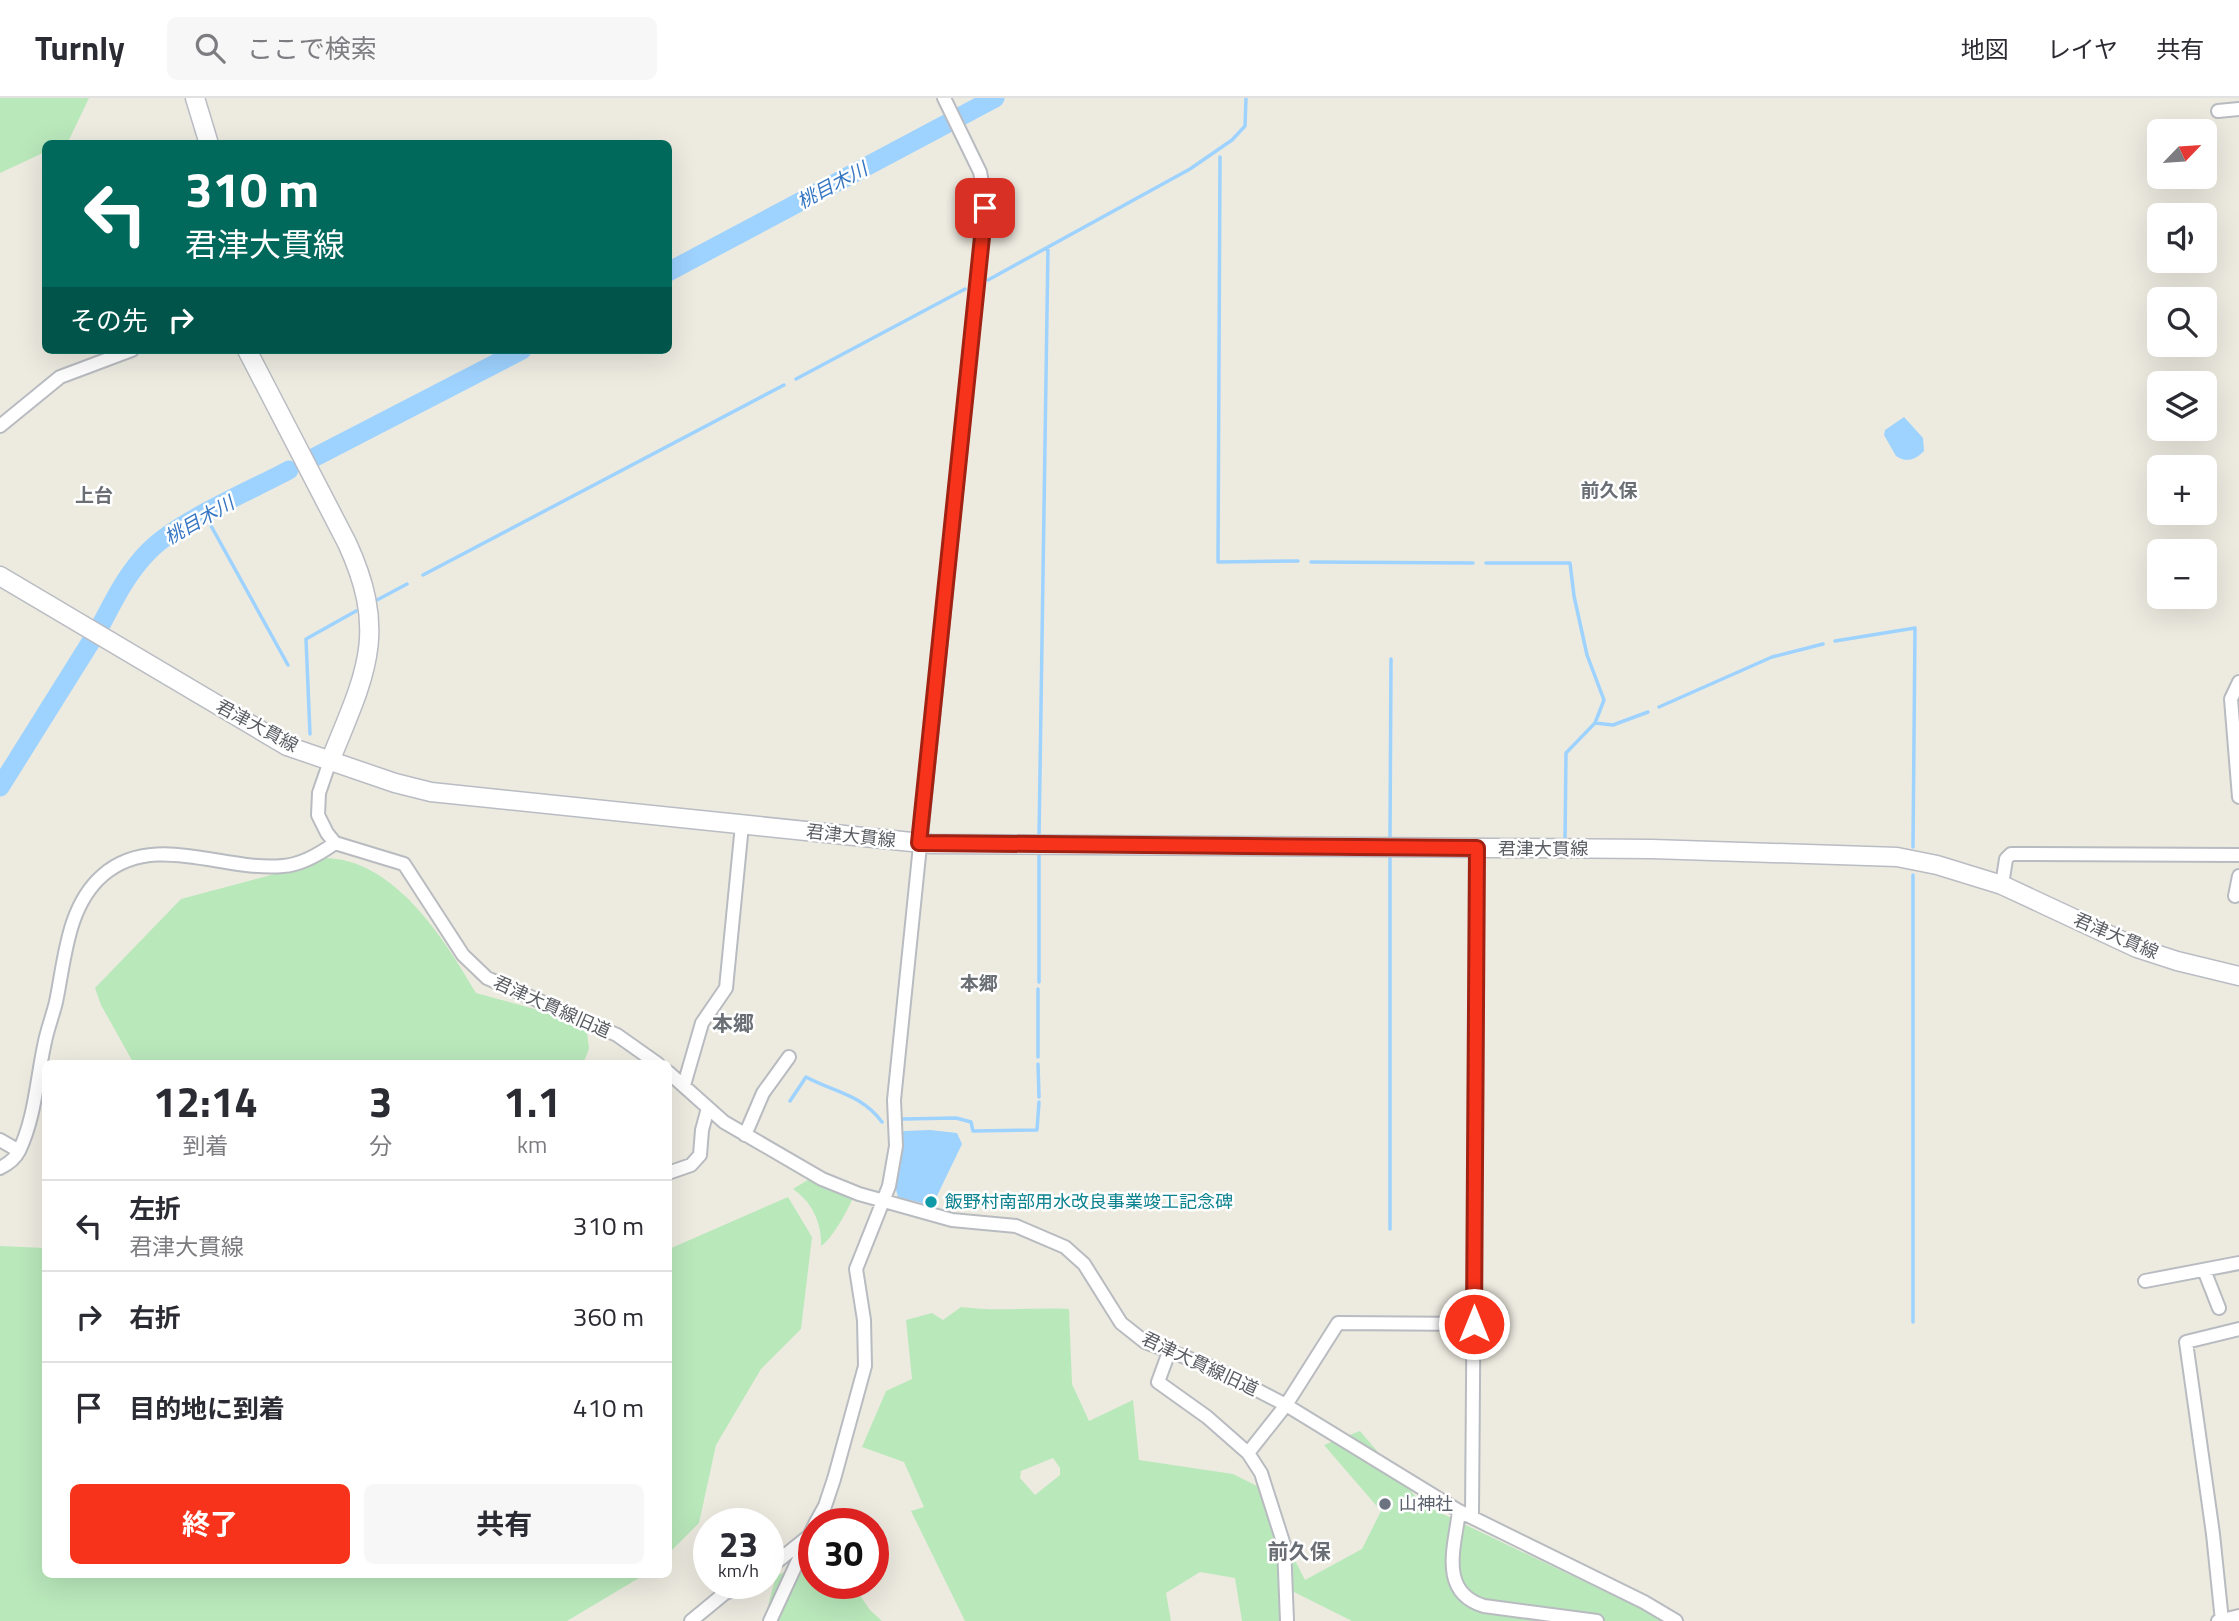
<!DOCTYPE html>
<html lang="ja">
<head>
<meta charset="utf-8">
<style>
	:root { --surface:#fff; --page:#f7f7f7; --text:#2b2b33; --muted:#7c7c81; --line:#e1e1e2; --accent:#f8331b }
	body { margin:0; font-family:"Titillium Web","Noto Sans JP",sans-serif; background:var(--page); color:var(--text); height:100vh; display:flex; flex-direction:column; font-size:26px; white-space:nowrap }
	* { box-sizing:border-box; margin:0 }
	p { font-size:23px; color:var(--muted) }
	.icon { flex:none; width:38px; height:38px; fill:none; stroke:currentColor; stroke-width:2; stroke-linecap:round; stroke-linejoin:round }
	.map { position:relative; flex:1; overflow:hidden }
	.sheet { position:absolute; left:42px; top:962px; width:630px; height:518px; display:flex; flex-direction:column; background:var(--surface); border-radius:10px; box-shadow:0 7px 28px #0002 }
	.sheet>* { flex:none }
	.banner { position:absolute; left:42px; top:42px; width:630px; height:214px; border-radius:10px; box-shadow:0 7px 28px #0002; background:#00695c; color:#fff; overflow:hidden }
	.needle { width:46px; rotate:65deg }
	.controls { position:absolute; left:2147px; top:21px; display:grid; gap:14px }
	.controls a { display:grid; place-items:center; width:70px; height:70px; border-radius:10px; background:var(--surface); box-shadow:0 7px 28px #0002; font-size:35px }
	.speed { position:absolute; left:693px; top:1410px; display:flex; gap:14px; font-size:35px; font-weight:700; text-align:center }
	.speed>* { display:grid; place-content:center; width:91px; height:91px; border-radius:50%; background:var(--surface); box-shadow:0 7px 28px #0002; line-height:1 }
	.speed small { font-size:18px; font-weight:400 }
	.speed .limit { border:10px solid #d22; background:#fff; color:#111 }
	.pin { position:absolute; display:grid; place-items:center; width:60px; height:60px; color:#fff; margin:-30px; border-radius:14px; box-shadow:0 4px 10px #0006 }
	.me { position:absolute; width:77px; margin:-38px; rotate:0deg; stroke-linejoin:round; filter:drop-shadow(0 0 5px #0008) }
	.turn { display:flex; align-items:center; gap:24px; height:147px; padding:0 28px; font-size:32px }
	.turn .icon { width:91px; height:91px; stroke-width:2.5 }
	.turn b { display:block; font-size:49px; line-height:60px }
	.then { display:flex; align-items:center; height:66px; padding:0 28px; background:#0003; gap:14px; font-size:26px }
	.eta { display:flex; justify-content:space-evenly; align-items:center; height:119px; text-align:center }
	.eta b { font-size:42px; font-weight:700; line-height:49px }
	.action { display:flex; gap:14px; margin-top:auto; padding:14px 28px }
	.action a { flex:1; height:80px; border-radius:10px; background:var(--accent); color:#fff; font-size:28px; font-weight:700; line-height:80px; text-align:center }
	.action a+a { background:var(--page); color:var(--text) }
	ul { padding:0; list-style:none }
	li { display:flex; align-items:center; gap:21px; height:91px; padding:0 28px; border-top:2px solid var(--line) }
	li div { flex:1 }
	li b { display:block; font-size:26px }
	li em { font-style:normal }
	header { display:flex; align-items:center; gap:42px; box-sizing:border-box; height:98px; padding:0 35px; background:var(--surface); border-bottom:2px solid var(--line) }
	header strong { font-size:33px }
	nav { display:flex; gap:38px; margin-inline-start:auto; font-size:24px }
	.search { width:490px; height:63px; background:var(--page); display:flex; align-items:center; gap:18px; box-sizing:border-box; padding:0 24px; border-radius:10px; color:var(--muted); font-size:26px }
	.map>svg:first-child { display:block }
	.green { fill:#b9e8bb; fill-rule:evenodd }
	.water { fill:#9ed2ff }
	.lines { fill:none; stroke-linecap:round; stroke-linejoin:round }
	.stream { stroke:#9ed2ff; stroke-width:3.5 }
	.river { stroke:#9ed2ff; stroke-width:19 }
	.street-casing { stroke:#b8bbc0; stroke-width:16 }
	.secondary-casing { stroke:#b9bcc3; stroke-width:21 }
	.street { stroke:#fff; stroke-width:12 }
	.secondary { stroke:#fff; stroke-width:18 }
	.route-casing { stroke:#a12112; stroke-width:18 }
	.route { stroke:#f8331b; stroke-width:12 }
	.culture-dot { fill:#0f9aa8; stroke:#fff; stroke-width:2.5 }
	.worship-dot { fill:#6b7280; stroke:#fff; stroke-width:2.5 }
	.labels { text-anchor:middle; stroke-width:5; stroke-linejoin:round; paint-order:stroke }
	.street-label { font-size:18px; fill:#595d62; stroke:#fff }
	.culture-label { font-size:18px; fill:#0d838f; stroke:#fff; text-anchor:start }
	.worship-label { font-size:18px; fill:#5b616d; stroke:#fff; text-anchor:start }
	.water-label { font-size:19px; font-style:italic; fill:#3576c3; stroke:#fff }
	.neighbourhood-label { font-size:19px; font-weight:bold; fill:#6a6f75; stroke:#fff }
	.quarter-label { font-size:21px; font-weight:bold; fill:#6a6f75; stroke:#fff }
</style>
</head>
<body>
<header>
<strong>Turnly</strong>
<div class="search"><svg class="icon" aria-label="search" viewBox="0 0 24 24"><circle cx="10" cy="10" r="6"/><path d="M15 15l6 6"/></svg>ここで検索</div>
<nav><a>地図</a><a>レイヤ</a><a>共有</a></nav>
</header>
<div class="map">
<svg width="2239" height="1523" viewBox="0 0 2239 1523">
	<rect width="100%" height="100%" fill="#edebe0"/>
	<!-- green -->
	<path class="green" d="M0,0H89L68,44L46,46L45,54L0,75Z
		M324,760C394,760 445,842 476,895L586,925L589,951L583,966H134L101,907L95,890L181,801L301,769Z
		M811,1080L851,1097L852,1102C846,1115 832,1141 821,1148C822,1125 812,1104 793,1091Z
		M788,1099L812,1139L801,1231L761,1271L716,1347L699,1425L669,1455V1151Z
		M0,1148L45,1150L46,1477H644L567,1523H0Z
		M961,1209C997,1214 1032,1209 1069,1211L1072,1286L1089,1323L1133,1302L1139,1362L1233,1376L1257,1388L1305,1482L1362,1451L1381,1413L1324,1347L1360,1333L1422,1406L1667,1523H1352L1288,1491L1281,1523H1242L1235,1480L1200,1474L1166,1495L1171,1523H965L911,1413L924,1409L904,1364L862,1349L886,1293L912,1281L906,1222L932,1215L943,1222ZM1053,1360L1060,1370V1377L1035,1397L1020,1380L1021,1373Z
		M814,1461V1486H852L870,1512L882,1523H764L776,1478Z"/>
	<!-- water -->
	<path class="water" d="M1904,319L1923,340L1924,353C1915,362 1907,365 1896,358L1884,337L1885,332Z
		M930,1032L957,1035L962,1046L935,1102L929,1101L926,1106L898,1099L895,1088L901,1036L904,1033Z"/>
	<g class="lines">
		<!-- stream -->
		<path class="stream" d="M1220,59L1218,464L1298,463
			M988,182L1190,71L1232,42L1245,28L1246,0
			M796,281L965,191
			M205,417L288,567
			M1311,464L1473,465
			M1486,465H1570L1574,498L1587,557L1604,602L1595,625L1613,627L1648,614
			M423,477L784,287
			M377,502L407,486
			M1835,543L1915,530L1913,749
			M1659,609L1772,559L1823,546
			M310,636L306,541L356,513
			M1039,740L1048,149
			M1390,741L1391,561
			M1565,744L1566,655L1595,625
			M1039,884V757
			M1038,891V959
			M1038,966L1039,999
			M790,1003L806,979C836,995 861,996 882,1024
			M902,1021L956,1020L971,1024L973,1033L1037,1032L1039,1004
			M1390,1131V759
			M1913,1224V777"/>
		<!-- river -->
		<path class="river" d="M668,174L995,0
			M315,359L522,252
			M102,525C115,500 128,474 149,453C178,423 250,393 289,372
			M0,689L92,542"/>
		<!-- street casing -->
		<g class="street-casing">
			<path id="street" d="M2218,13L2239,11
				M0,328L60,279L132,252
				M2239,584L2231,601L2239,699
				M330,663L319,695L318,717L327,735L335,745L404,766L463,857L487,880L617,937L658,966
				M2002,787L2006,761L2011,756L2239,757
				M2235,798L2239,778
				M668,974L724,1024L822,1081L859,1096L952,1122L1016,1128L1065,1149L1084,1166L1121,1225L1145,1244L1214,1270L1286,1307L1459,1413L1644,1504L1676,1523
				M684,987L702,925L726,890L742,727
				M745,1037L763,995L789,959
				M0,1042L19,1053
				M0,1070C8,1066 15,1061 19,1053C36,1018 37,976 46,939C49,927 53,916 56,904C65,861 67,808 103,777C154,733 224,774 283,768C300,767 321,755 335,745
				M668,1075L691,1067L700,1057L702,1032L708,1010
				M2204,1172L2219,1210
				M2145,1183L2239,1165
				M1169,1254L1158,1284L1207,1319L1248,1355L1261,1375L1284,1447L1287,1523
				M1248,1355L1286,1307L1338,1225L1474,1226
				M1459,1413C1455,1448 1438,1494 1484,1508L1597,1523
				M1472,1419L1477,750
				M815,1426L825,1408L834,1381L865,1268L864,1222L856,1171L889,1088L896,1048L894,1002L983,131L985,100L980,74L944,0
				M768,1471L809,1438
				M691,1523L725,1495L751,1486
				M770,1523L814,1428
				M2218,1523L2239,1518
				M2222,1523L2213,1436L2186,1244L2239,1231"/>
		</g>
		<!-- secondary casing -->
		<g class="secondary-casing">
			<path id="secondary" d="M195,0L209,46
				M247,252L347,445C389,536 365,577 330,663
				M0,478L287,648L395,685L431,694L931,746L1652,751L1897,759L1937,767L2002,787L2137,850L2177,863L2239,878"/>
		</g>
		<!-- street -->
		<use href="#street" class="street"/>
		<!-- secondary -->
		<use href="#secondary" class="secondary"/>
	</g>
	<g class="lines">
		<!-- route casing -->
		<g class="route-casing">
			<path id="route" d="M985,110L919,745L1477,750L1474,1226"/>
		</g>
		<!-- route -->
		<use href="#route" class="route"/>
	</g>
	<!-- markers -->
	<circle class="culture-dot" cx="931" cy="1104" r="7"/>
	<circle class="worship-dot" cx="1385" cy="1406" r="7"/>
	<g class="labels">
		<!-- street labels -->
		<g class="street-label">
			<text transform="translate(257 628) rotate(28)" y="6">君津大貫線</text>
			<text transform="translate(851 738) rotate(6)" y="6">君津大貫線</text>
			<text x="1543" y="757">君津大貫線</text>
			<text transform="translate(2116 838) rotate(23)" y="6">君津大貫線</text>
			<text transform="translate(552 909) rotate(24)" y="6">君津大貫線旧道</text>
			<text transform="translate(1200 1266) rotate(25)" y="6">君津大貫線旧道</text>
		</g>
		<!-- culture labels -->
		<g class="culture-label">
			<text x="945" y="1110">飯野村南部用水改良事業竣工記念碑</text>
		</g>
		<!-- worship labels -->
		<g class="worship-label">
			<text x="1399" y="1412">山神社</text>
		</g>
		<!-- water labels -->
		<g class="water-label">
			<text transform="translate(832 87) rotate(-28)" y="7">桃目木川</text>
			<text transform="translate(199 422) rotate(-30)" y="7">桃目木川</text>
		</g>
		<!-- neighbourhood labels -->
		<g class="neighbourhood-label">
			<text x="1609" y="399">前久保</text>
			<text x="94" y="404">上台</text>
			<text x="979" y="892">本郷</text>
		</g>
		<!-- quarter labels -->
		<g class="quarter-label">
			<text x="733" y="933">本郷</text>
			<text x="1299" y="1461">前久保</text>
		</g>
	</g>
</svg>
<div class="controls">
<a><svg class="needle" viewBox="-14 -14 28 28"><path d="M0-13l5 13h-10z" fill="#e53935"/><path d="M0 13l5-13h-10z" fill="#7c7c81"/></svg></a>
<a><svg class="icon" aria-label="sound" viewBox="0 0 24 24"><path d="M4 9h4l5-4v14l-5-4H4zM17 9q2 3 0 6"/></svg></a>
<a><svg class="icon" aria-label="search" viewBox="0 0 24 24"><circle cx="10" cy="10" r="6"/><path d="M15 15l6 6"/></svg></a>
<a><svg class="icon" aria-label="layers" viewBox="0 0 24 24"><path d="M12 4l9 5-9 5-9-5zM3 14l9 5 9-5"/></svg></a>
<a>+</a>
<a>−</a>
</div>
<div class="speed"><div>23<small>km/h</small></div><div class="limit">30</div></div>
<div class="pin" style="left:985px;top:110px;background:#d93025"><svg class="icon" aria-label="arrive" viewBox="0 0 24 24"><path d="M6 21V4h12l-3 4 3 4H6"/></svg></div>
<svg class="me" style="left:1474px;top:1226px" viewBox="-20 -20 40 40"><circle r="17" fill="#f8331b" stroke="#fff" stroke-width="3"/><path d="M0-11L8 9 0 5-8 9z" fill="#fff"/></svg>
<div class="banner">
<div class="turn"><svg class="icon" aria-label="left" viewBox="0 0 24 24"><path d="M17 20v-9H6M10 6l-5 5 5 5"/></svg><div><b>310 m</b>君津大貫線</div></div>
<div class="then">その先<svg class="icon" aria-label="right" viewBox="0 0 24 24"><path d="M7 20v-9h11M14 6l5 5-5 5"/></svg></div>
</div>
<section class="sheet">
<div class="eta">
<div><b>12:14</b><p>到着</p></div>
<div><b>3</b><p>分</p></div>
<div><b>1.1</b><p>km</p></div>
</div>
<ul>
<li><svg class="icon" aria-label="left" viewBox="0 0 24 24"><path d="M17 20v-9H6M10 6l-5 5 5 5"/></svg><div><b>左折</b><p>君津大貫線</p></div><em>310 m</em></li>
<li><svg class="icon" aria-label="right" viewBox="0 0 24 24"><path d="M7 20v-9h11M14 6l5 5-5 5"/></svg><div><b>右折</b></div><em>360 m</em></li>
<li><svg class="icon" aria-label="arrive" viewBox="0 0 24 24"><path d="M6 21V4h12l-3 4 3 4H6"/></svg><div><b>目的地に到着</b></div><em>410 m</em></li>
</ul>
<div class="action"><a>終了</a><a>共有</a></div>
</section>
</div>
</body>
</html>
